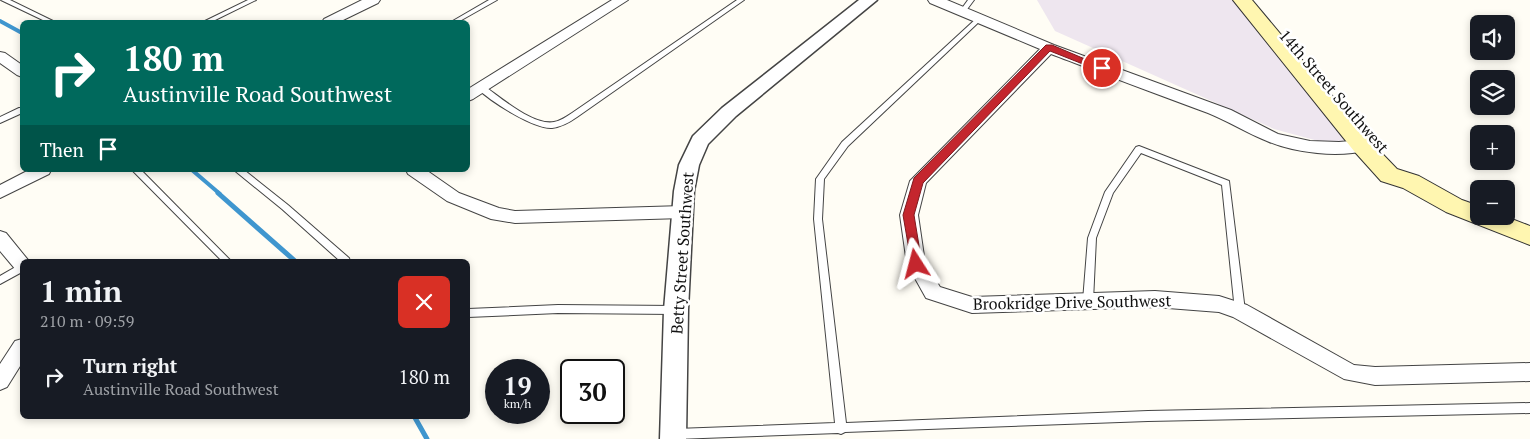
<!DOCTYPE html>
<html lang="en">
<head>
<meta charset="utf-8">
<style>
	:root { --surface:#171b24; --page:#20242c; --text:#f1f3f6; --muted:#9ea1a6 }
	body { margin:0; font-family:"PT Serif",serif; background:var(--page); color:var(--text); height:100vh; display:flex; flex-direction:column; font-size:19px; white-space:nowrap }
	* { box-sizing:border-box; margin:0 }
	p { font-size:16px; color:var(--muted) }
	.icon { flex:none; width:28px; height:28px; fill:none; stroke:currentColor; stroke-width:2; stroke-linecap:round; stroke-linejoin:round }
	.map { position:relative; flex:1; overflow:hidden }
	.side { position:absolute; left:20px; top:259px; width:450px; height:160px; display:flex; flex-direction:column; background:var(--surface); border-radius:8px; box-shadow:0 2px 8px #0003 }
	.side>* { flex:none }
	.top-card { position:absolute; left:20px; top:20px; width:450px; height:152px; border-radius:8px; box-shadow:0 2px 8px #0003; background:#00695c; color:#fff; overflow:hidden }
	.controls { position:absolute; left:1470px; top:15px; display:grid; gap:10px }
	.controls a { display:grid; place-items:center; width:45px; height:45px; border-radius:8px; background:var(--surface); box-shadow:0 2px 8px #0003; font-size:25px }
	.speed { position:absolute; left:485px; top:359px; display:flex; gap:10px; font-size:25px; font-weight:700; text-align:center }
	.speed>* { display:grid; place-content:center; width:65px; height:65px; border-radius:50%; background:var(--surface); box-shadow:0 2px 8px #0003; line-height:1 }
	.speed small { font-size:12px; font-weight:400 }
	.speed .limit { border:2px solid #111; border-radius:8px; background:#fff; color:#111 }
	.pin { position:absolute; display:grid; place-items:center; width:42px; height:42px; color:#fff; margin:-21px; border:2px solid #fff; border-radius:50%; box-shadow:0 1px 5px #0007 }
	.me { position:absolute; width:55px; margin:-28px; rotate:351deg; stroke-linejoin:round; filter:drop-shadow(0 0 4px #0008) }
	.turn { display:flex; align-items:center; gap:18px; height:105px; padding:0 20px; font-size:22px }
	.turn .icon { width:65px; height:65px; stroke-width:2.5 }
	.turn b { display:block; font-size:35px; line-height:42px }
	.then { display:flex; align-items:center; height:48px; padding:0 20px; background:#0003; gap:10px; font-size:19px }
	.round { display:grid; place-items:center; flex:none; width:52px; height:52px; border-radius:8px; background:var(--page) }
	.head { display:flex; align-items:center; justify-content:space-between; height:85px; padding:0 20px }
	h1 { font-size:30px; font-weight:700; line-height:38px }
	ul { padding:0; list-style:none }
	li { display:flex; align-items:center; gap:15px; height:65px; padding:0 20px }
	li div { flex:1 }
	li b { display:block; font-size:19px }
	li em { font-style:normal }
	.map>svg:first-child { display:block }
	.industrial { fill:#eee6ef }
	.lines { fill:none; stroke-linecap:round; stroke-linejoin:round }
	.stream-far1 { stroke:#3f96cf; stroke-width:4 }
	.stream { stroke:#3f96cf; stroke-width:5 }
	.service-casing { stroke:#444; stroke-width:2 }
	.minor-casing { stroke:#444; stroke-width:2 }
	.tertiary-casing { stroke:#444; stroke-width:3 }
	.secondary-casing { stroke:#333; stroke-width:2 }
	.service { fill:#fff; fill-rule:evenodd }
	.minor { fill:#fff; fill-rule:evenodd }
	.tertiary { fill:#fff; fill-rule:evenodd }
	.secondary { fill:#fff6b0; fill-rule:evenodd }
	.route { fill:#c4262e; stroke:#7f191e }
	.labels { text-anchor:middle; stroke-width:5; stroke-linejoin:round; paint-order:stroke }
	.street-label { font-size:16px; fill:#111; stroke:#fff }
</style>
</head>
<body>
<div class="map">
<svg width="1530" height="439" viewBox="0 0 1530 439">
	<rect width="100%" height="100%" fill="#fffdf5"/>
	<!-- industrial -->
	<path class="industrial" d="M1037,0H1235L1343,132L1344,148L1274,129L1055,31Z"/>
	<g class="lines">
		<!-- stream-far1 -->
		<path class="stream-far1" d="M0,21L22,33
			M192,170L220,194"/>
		<!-- stream -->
		<path class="stream" d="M218,193L295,261
			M414,416L427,439"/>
		<!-- service casing -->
		<g class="service-casing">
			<path id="service" d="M1,0H10L55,22H47Z
				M248,0H256L211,22H203Z
				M489,0H497L458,22H451Z
				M737,0H744L577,117C570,122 561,127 552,128C533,129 490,101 477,88L481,86H484C500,97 533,126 554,122C560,121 566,117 572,113Z
				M968,0H974L965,12H961L960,11Z
				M980,16L983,18L982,19L848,146L824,179L822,219L846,423L1148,411L1530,403V413L1148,421L845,432L841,434L838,433L676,439L672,437L671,434L672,431L676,429L835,423L814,219L816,179L842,142L978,17Z
				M19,108H22V113L0,123V117Z
				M1139,146L1229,181L1245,311L1243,314L1240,315L1237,314L1235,311L1222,185L1141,153L1113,193L1096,238L1093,301L1091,304L1088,305L1085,304L1083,301L1088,238L1105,192L1136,147Z
				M132,170H141L231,261H222Z
				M234,170H244L288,205L349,258L350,261H340L282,209Z
				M19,265H22V272L0,284V276Z
				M558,305L676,306L679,307L681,310L679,313L676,314L558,313L468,317V309Z"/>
		</g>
		<!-- minor casing -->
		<g class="minor-casing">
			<path id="minor" d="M362,0H380L378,3L339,22H322L324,19Z
				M612,0H628L473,99L468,101V89Z
				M928,0H947L1054,45L1231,110L1278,134L1310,141L1339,142L1362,140L1368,142L1370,146L1368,150C1339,158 1294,153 1267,141C1247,133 1228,121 1208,113C1156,94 1104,74 1051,54L926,183L918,215L925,263L940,287L972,297L1155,291L1219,296L1247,305L1354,365L1375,367L1530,363V381L1375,385L1344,379L1233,317L1219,312L1155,307L972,313L926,298L907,264L900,215L910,181L1040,49L930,3Z
				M0,52L5,53L22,65V77L17,75L0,63Z
				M29,170H51L49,174L0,198V185Z
				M406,170H426L459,193L499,208L515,211L683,206L689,207L692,212L689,217L683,218L515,223L491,219L447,201L408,174Z
				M0,231L6,233L28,260L22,261V272L16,270L0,251Z
				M22,339V363L7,387L0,390V364L15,341Z"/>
		</g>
		<!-- tertiary casing -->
		<g class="tertiary-casing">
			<path id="tertiary" d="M859,0H877L736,116L708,144L699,165L694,191L688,310L686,439H660L664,310L674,191L679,165L693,136L722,108Z"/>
		</g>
		<!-- secondary casing -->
		<g class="secondary-casing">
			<path id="secondary" d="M1233,0H1252L1370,141L1397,169L1419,176L1462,200L1479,206V216H1504L1530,226V245L1446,212L1403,188L1381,181L1354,151Z"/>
		</g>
		<!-- service -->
		<use href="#service" class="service"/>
		<!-- minor -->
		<use href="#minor" class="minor"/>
		<!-- tertiary -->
		<use href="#tertiary" class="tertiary"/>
		<!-- secondary -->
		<use href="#secondary" class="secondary"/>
	</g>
	<!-- route -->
	<path class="route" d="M1046,45H1052L1106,68L1102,70H1098L1050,51L923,183L914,215L922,264L921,267H912L903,215L914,178Z"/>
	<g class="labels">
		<!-- street labels -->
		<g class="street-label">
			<text transform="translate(1334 91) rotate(49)" y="6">14th Street Southwest</text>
			<text transform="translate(682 253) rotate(-86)" y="6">Betty Street Southwest</text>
			<text transform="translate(1072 302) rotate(-1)" y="6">Brookridge Drive Southwest</text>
		</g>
	</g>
</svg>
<div class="controls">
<a><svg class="icon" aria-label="sound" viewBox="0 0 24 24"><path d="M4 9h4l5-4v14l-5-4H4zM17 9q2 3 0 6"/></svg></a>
<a><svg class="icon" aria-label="layers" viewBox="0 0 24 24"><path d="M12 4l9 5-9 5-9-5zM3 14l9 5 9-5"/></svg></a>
<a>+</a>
<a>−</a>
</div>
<div class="speed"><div>19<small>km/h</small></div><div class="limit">30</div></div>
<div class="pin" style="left:1102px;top:68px;background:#d93025"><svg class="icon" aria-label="arrive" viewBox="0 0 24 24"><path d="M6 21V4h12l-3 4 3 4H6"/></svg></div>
<svg class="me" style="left:916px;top:264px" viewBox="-20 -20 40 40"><path d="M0-17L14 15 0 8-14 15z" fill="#c4262e" stroke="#fff" stroke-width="4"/></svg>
<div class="top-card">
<div class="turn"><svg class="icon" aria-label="right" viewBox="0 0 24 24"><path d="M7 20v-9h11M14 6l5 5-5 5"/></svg><div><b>180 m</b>Austinville Road Southwest</div></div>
<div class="then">Then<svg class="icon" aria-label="arrive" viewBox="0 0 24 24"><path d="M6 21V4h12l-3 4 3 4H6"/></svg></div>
</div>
<section class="side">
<div class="head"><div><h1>1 min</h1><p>210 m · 09:59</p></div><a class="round" style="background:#d93025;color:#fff"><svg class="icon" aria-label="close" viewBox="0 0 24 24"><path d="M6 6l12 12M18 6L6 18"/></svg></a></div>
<ul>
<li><svg class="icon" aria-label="right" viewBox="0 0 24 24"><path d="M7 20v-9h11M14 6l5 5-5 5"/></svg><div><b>Turn right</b><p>Austinville Road Southwest</p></div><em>180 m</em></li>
</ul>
</section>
</div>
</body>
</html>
